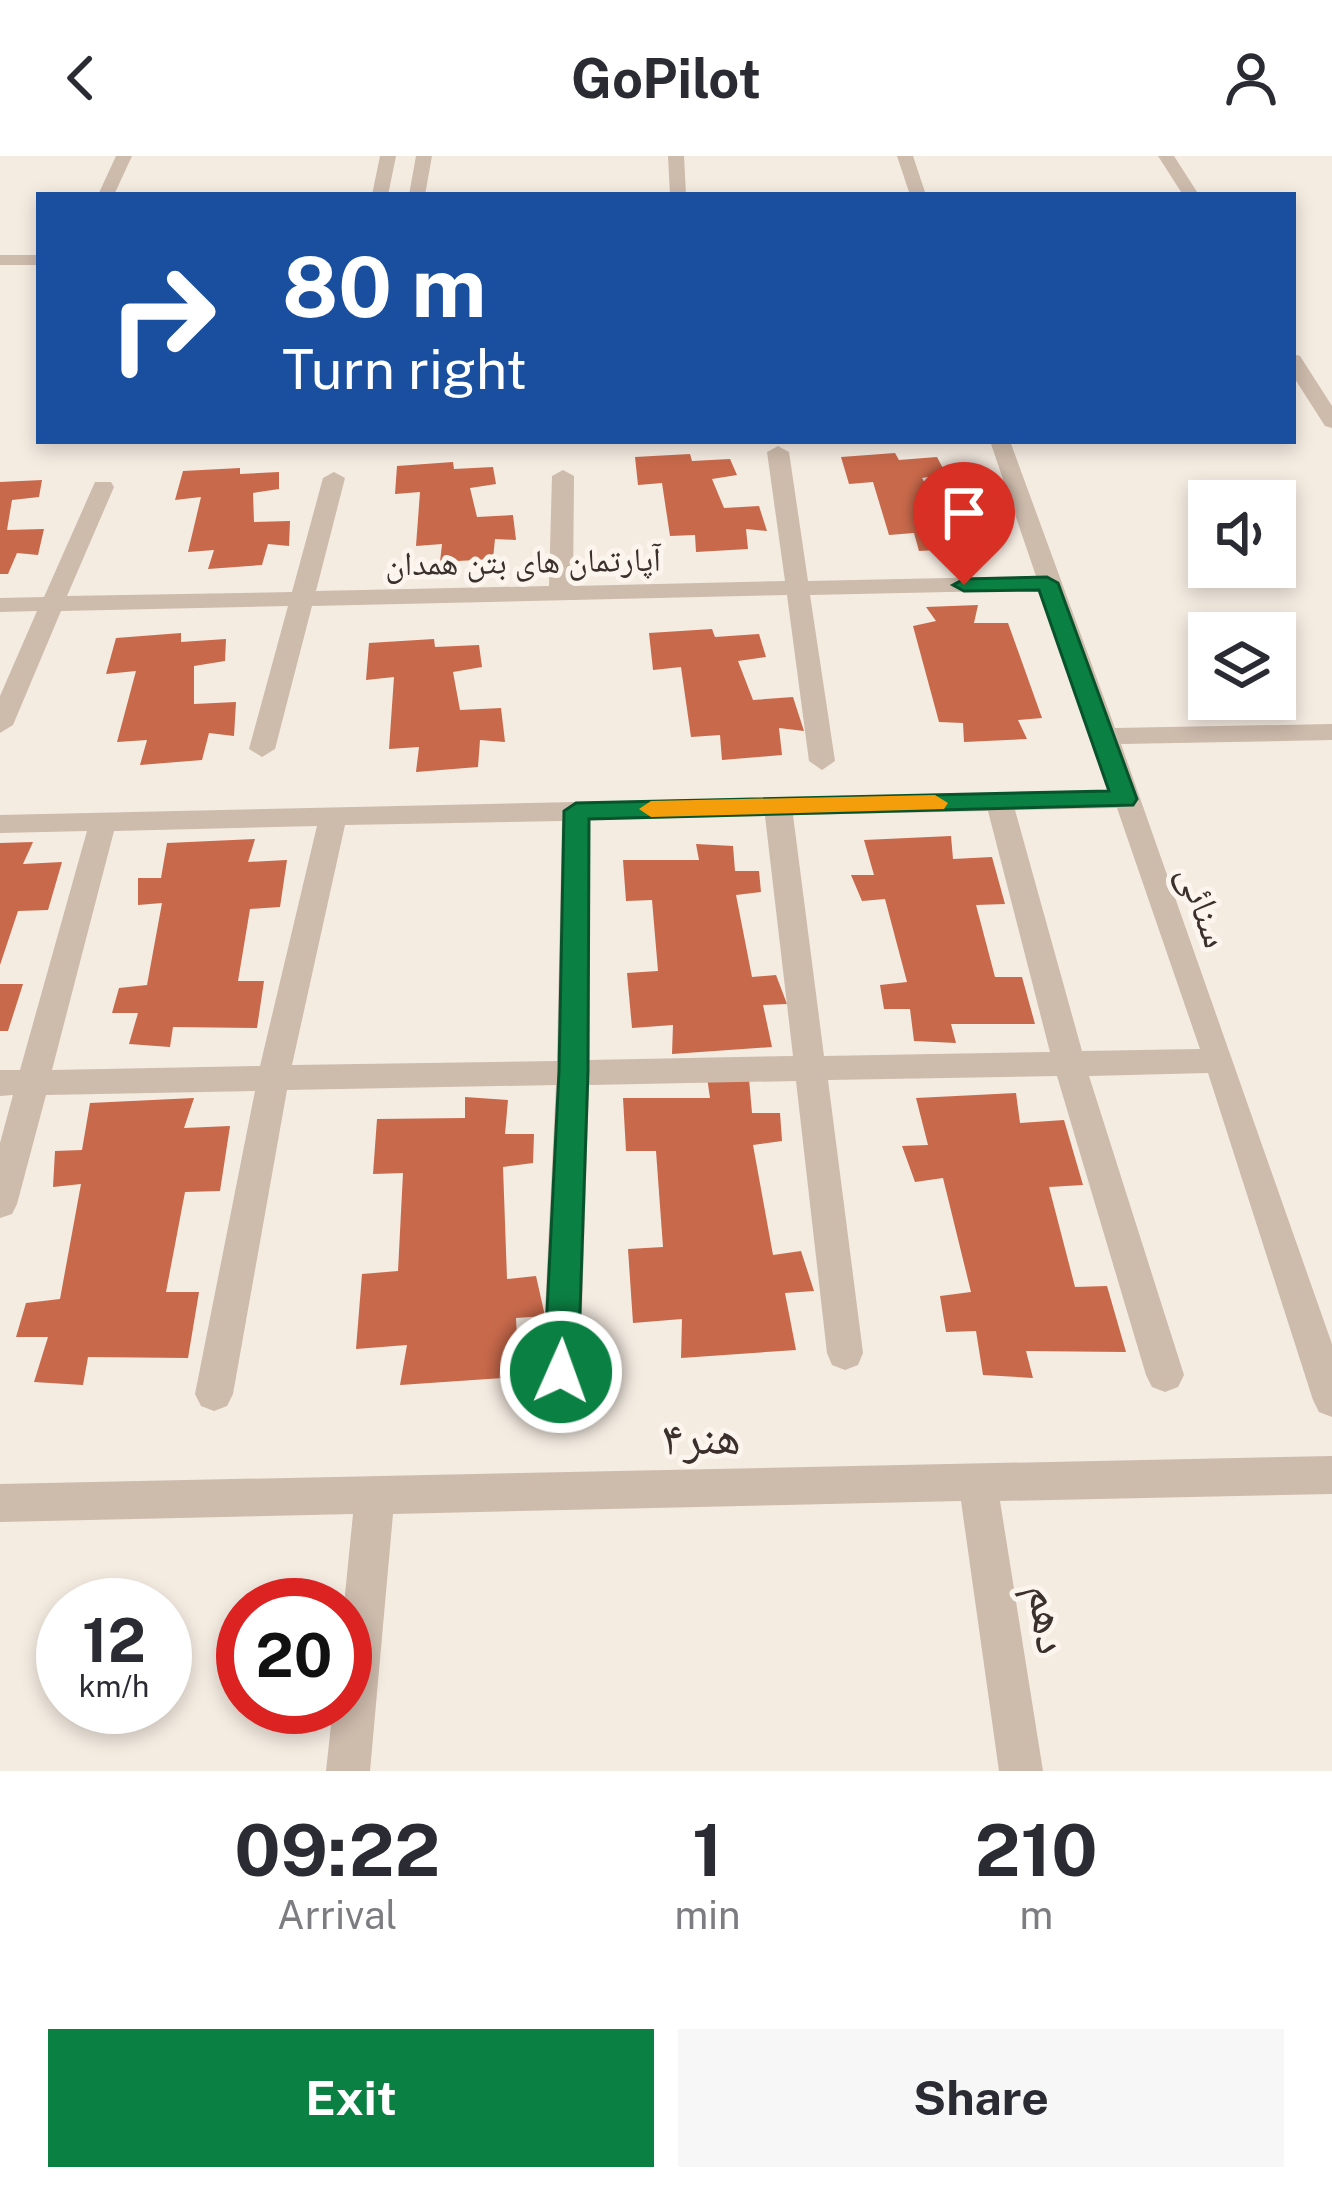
<!DOCTYPE html>
<html lang="en">
<head>
<meta charset="utf-8">
<style>
	:root { --surface:#fff; --page:#f7f7f7; --text:#2b2b33; --muted:#7c7c81; --accent:#0b8043 }
	body { margin:0; font-family:"Public Sans","Noto Naskh Arabic",sans-serif; background:var(--page); color:var(--text); height:100vh; display:flex; flex-direction:column; font-size:45px; white-space:nowrap }
	* { box-sizing:border-box; margin:0 }
	p { font-size:39px; color:var(--muted) }
	.icon { flex:none; width:66px; height:66px; fill:none; stroke:currentColor; stroke-width:2; stroke-linecap:round; stroke-linejoin:round }
	.map { position:relative; height:1615px; overflow:hidden }
	.drawer { display:flex; flex-direction:column; background:var(--surface); flex:1 }
	.drawer>* { flex:none }
	.top-card { position:absolute; left:36px; top:36px; width:1260px; height:252px; border-radius:0px; box-shadow:0 6px 18px #0003; background:#1a4fa0; color:#fff; overflow:hidden }
	.fabs { position:absolute; left:1188px; top:324px; display:grid; gap:24px }
	.fabs a { display:grid; place-items:center; width:108px; height:108px; border-radius:0px; background:var(--surface); box-shadow:0 6px 18px #0003; font-size:60px }
	.speed { position:absolute; left:36px; top:1422px; display:flex; gap:24px; font-size:60px; font-weight:700; text-align:center }
	.speed>* { display:grid; place-content:center; width:156px; height:156px; border-radius:50%; background:var(--surface); box-shadow:0 6px 18px #0003; line-height:1 }
	.speed small { font-size:30px; font-weight:400 }
	.speed .limit { border:18px solid #d22; background:#fff; color:#111 }
	.pin { position:absolute; display:grid; place-items:center; width:102px; height:102px; color:#fff; margin:-123px -51px; border-radius:50% 50% 50% 0; rotate:-45deg; box-shadow:0 0 12px #0007 }
	.pin .icon { rotate:45deg }
	.me { position:absolute; width:132px; margin:-66px; rotate:2deg; stroke-linejoin:round; filter:drop-shadow(0 0 9px #0008) }
	.turn { display:flex; align-items:center; gap:42px; height:252px; padding:0 48px; font-size:54px }
	.turn .icon { width:156px; height:156px; stroke-width:2.5 }
	.turn b { display:block; font-size:84px; line-height:102px }
	.eta { display:flex; justify-content:space-evenly; align-items:center; height:204px; text-align:center }
	.eta b { font-size:72px; font-weight:700; line-height:84px }
	.cta { display:flex; gap:24px; margin-top:auto; padding:24px 48px }
	.cta a { flex:1; height:138px; border-radius:0px; background:var(--accent); color:#fff; font-size:48px; font-weight:700; line-height:138px; text-align:center }
	.cta a+a { background:var(--page); color:var(--text) }
	header { display:flex; justify-content:space-between; align-items:center; height:156px; padding:0 48px; background:var(--surface); font-size:54px; font-weight:700 }
	.map>svg:first-child { display:block }
	.building { fill:#c8694b }
	.lines { fill:none; stroke-linecap:round; stroke-linejoin:round }
	.minor { fill:#cdbbac; fill-rule:evenodd }
	.route { fill:#0b8043; stroke:#07532c; stroke-width:3 }
	.slow { fill:#f59e0b }
	.labels { text-anchor:middle; stroke-width:10; stroke-linejoin:round; paint-order:stroke }
	.far-street-label { font-size:33px; fill:#3b302b; stroke:#fbf5ee }
	.street-label { font-size:39px; fill:#3b302b; stroke:#fbf5ee }
	.near-street-label { font-size:48px; fill:#3b302b; stroke:#fbf5ee }
</style>
</head>
<body>
<header><svg class="icon" aria-label="back" viewBox="0 0 24 24"><path d="M15 5l-7 7 7 7"/></svg>GoPilot<svg class="icon" aria-label="person" viewBox="0 0 24 24"><circle cx="12" cy="8" r="4"/><path d="M4 21q1-7 8-7t8 7"/></svg></header>
<div class="map">
<svg width="1332" height="1615" viewBox="0 0 1332 1615">
	<rect width="100%" height="100%" fill="#f4ebe1"/>
	<!-- building -->
	<path class="building" d="M895,297L899,304L937,301L946,318L922,322L939,351L974,349L987,374L964,372L970,392L919,395L914,377L889,379L873,326L849,328L841,301Z
		M690,298L692,305L730,303L737,319L712,323L724,352L759,350L767,375L746,373L748,393L696,396L695,379L670,380L662,327L638,329L635,301Z
		M453,306L454,313L493,311L496,328L470,332L477,361L513,359L516,384L495,383L493,403L440,406L442,388L416,390L420,336L395,338L397,310Z
		M240,312V318L279,316V333L253,337L254,366L290,365L289,390L268,388L262,409L208,413L214,394L188,396L201,341L175,344L183,315Z
		M42,324L39,341L12,344L7,374L44,373L38,399L17,397L8,418H0V326Z
		M978,449L974,467H1008L1042,562L1018,564L1027,583L964,586L963,567L939,566L913,470L936,465L926,451Z
		M712,473L715,481L759,478L766,501L738,505L753,544L793,541L804,575L779,572L782,599L722,604L720,579L691,581L681,511L653,514L649,477Z
		M181,477V486L226,483L225,505L194,510V548L236,546L234,580L209,577L202,604L140,609L147,584L117,586L136,515L106,518L116,482Z
		M434,483L435,491L479,489L482,511L453,516L460,554L501,552L505,586L480,584L478,611L416,616L419,591L389,593L394,521L366,524L369,487Z
		M951,680L953,703L992,701L1005,748L976,749L995,821H1022L1035,868H951L956,887L914,885L910,853H884L880,829L907,826L885,743L862,745L851,719H874L864,684Z
		M255,683L248,706L287,704L280,751L250,753L238,825H264L257,872L173,871L170,891L129,888L138,857H112L119,832L147,829L162,747L138,749V722H161L167,687Z
		M33,686L23,708L62,706L48,754L18,755L0,809V687Z
		M696,688L733,690L735,715H759L761,736L736,739L752,821L776,819L787,848L763,849L772,891L672,898L673,869L632,872L627,817L658,815L652,744L626,745L623,704H699Z
		M0,828H23L8,875H0Z
		M707,921L749,923L752,957H780L782,985L753,989L773,1099L801,1095L814,1135L785,1137L796,1194L681,1202L682,1163L633,1167L628,1093L663,1091L656,995H626L623,942H710Z
		M1016,937L1020,967L1064,964L1083,1029L1049,1031L1075,1131L1107,1130L1126,1196L1026,1195L1033,1222L983,1219L976,1175L946,1176L940,1140L971,1136L943,1022L915,1026L902,990L928,989L916,942Z
		M465,941L508,944L505,978H534L533,1007L503,1011L507,1123L536,1120L545,1160L516,1162L519,1221L400,1229L407,1189L356,1193L362,1118L398,1115L403,1017L373,1018L377,963L465,962Z
		M194,942L184,972L230,970L220,1035L185,1036L166,1136H199L188,1202L88,1201L83,1229L34,1226L48,1181H16L26,1147L60,1143L81,1028L53,1031L55,995L82,994L90,947Z"/>
	<g class="lines">
		<!-- minor -->
		<path class="minor" d="M116,0H132L114,39H98Z
			M380,0H396L388,39H372Z
			M416,0H432L425,39H409Z
			M668,0H684L686,39H670Z
			M897,0H913L926,39H910Z
			M1158,0H1174L1199,39H1183Z
			M0,99H39V109H0Z
			M1293,198L1300,200L1332,250V272L1325,270L1293,220Z
			M990,285H1010L1115,572L1332,568V584L1121,588L1332,1188V1261L1319,1256L1313,1244L1208,917L1089,920L1184,1219L1178,1231L1165,1236L1152,1231L1146,1219L1057,920L828,924L863,1197L858,1209L845,1214L832,1209L827,1197L796,925L589,929L580,1216L574,1228L561,1233L548,1228L542,1216L556,929L287,934L233,1238L227,1250L214,1255L201,1250L195,1238L255,935L46,939L17,1048L12,1058L0,1062V987L13,939L0,940V914H20L87,675L0,677V659L1110,634L1041,434L810,439L835,605L822,614L809,605L787,439L312,450L275,593L262,601L249,593L288,450L61,455L13,569L0,577V540L37,455L0,456V442L44,441L95,326H111L114,331L67,440L292,436L323,322L334,316L345,322L316,435L549,430L552,320L563,314L574,320L573,430L785,425L767,296L778,290L789,296L808,425L1036,420ZM1117,652L1200,893L1082,895L1015,654ZM988,655L1050,896L824,900L793,659ZM765,660L793,900L589,904L590,664ZM562,665L557,905L292,909L345,669ZM317,670L260,910L52,914L114,675Z
			M1332,1300V1338L1000,1345L1043,1615H999L961,1345L393,1358L370,1615H326L333,1551H345L344,1449L353,1358L0,1366V1328Z"/>
	</g>
	<!-- route -->
	<path class="route" d="M1047,421L1058,427L1137,643L1133,649L589,663L588,915L578,1216L573,1226L561,1231L549,1226L544,1216L559,915L564,655L576,647L1109,635L1039,434L964,435L953,429L964,423Z"/>
	<!-- slow -->
	<path class="slow" d="M935,639L948,647L944,653L651,661L639,653L651,645Z"/>
	<g class="labels">
		<!-- far-street labels -->
		<g class="far-street-label">
			<text transform="translate(523 405) rotate(-1)" y="12">آپارتمان های بتن همدان</text>
		</g>
		<!-- street labels -->
		<g class="street-label">
			<text transform="translate(1205 750) rotate(70)" y="14">سنائی</text>
		</g>
		<!-- near-street labels -->
		<g class="near-street-label">
			<text transform="translate(701 1281) rotate(-1)" y="17">هنر۴</text>
			<text transform="translate(1050 1463) rotate(82)" y="17">دهم</text>
		</g>
	</g>
</svg>
<div class="fabs">
<a><svg class="icon" aria-label="sound" viewBox="0 0 24 24"><path d="M4 9h4l5-4v14l-5-4H4zM17 9q2 3 0 6"/></svg></a>
<a><svg class="icon" aria-label="layers" viewBox="0 0 24 24"><path d="M12 4l9 5-9 5-9-5zM3 14l9 5 9-5"/></svg></a>
</div>
<div class="speed"><div>12<small>km/h</small></div><div class="limit">20</div></div>
<div class="pin" style="left:964px;top:429px;background:#d93025"><svg class="icon" aria-label="arrive" viewBox="0 0 24 24"><path d="M6 21V4h12l-3 4 3 4H6"/></svg></div>
<svg class="me" style="left:561px;top:1216px" viewBox="-20 -20 40 40"><circle r="17" fill="#0b8043" stroke="#fff" stroke-width="3"/><path d="M0-11L8 9 0 5-8 9z" fill="#fff"/></svg>
<div class="top-card">
<div class="turn"><svg class="icon" aria-label="right" viewBox="0 0 24 24"><path d="M7 20v-9h11M14 6l5 5-5 5"/></svg><div><b>80 m</b>Turn right</div></div>
</div>
</div>
<section class="drawer">
<div class="eta">
<div><b>09:22</b><p>Arrival</p></div>
<div><b>1</b><p>min</p></div>
<div><b>210</b><p>m</p></div>
</div>
<div class="cta"><a>Exit</a><a>Share</a></div>
</section>
</body>
</html>
